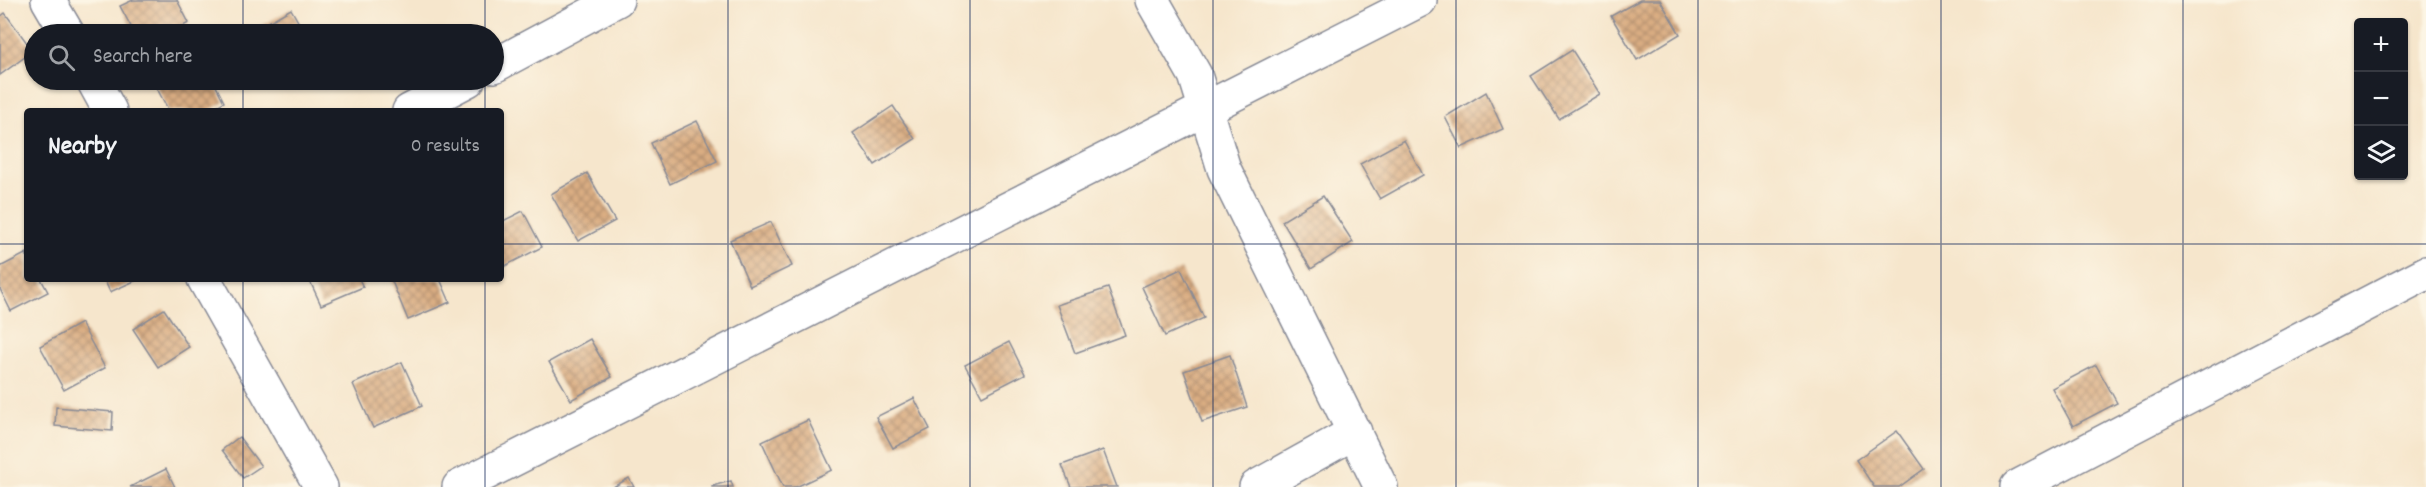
<!DOCTYPE html>
<meta charset="utf-8">
<style>
body{margin:0;font-family:Dekko,sans-serif;background:#20242c;color:#f1f3f6}
.controls{position:absolute;right:18px;top:18px;display:grid;overflow:hidden;border-radius:6px;box-shadow:0 2px 4px #0004}
.controls button{width:54px;height:54px;display:grid;place-items:center;padding:0;border:0;border-bottom:2px solid #363941;background:#171b24;color:#f1f3f6;font:30px sans-serif}
.list{margin:0;padding:0;list-style:none}
h2{display:flex;justify-content:space-between;align-items:center;height:78px;margin:0;padding:0 24px;font-size:26px}
h2 small{font-size:20px;font-weight:400;color:#9ea1a6}
.icon{flex:none;width:33px;height:33px;fill:none;stroke:currentColor;stroke-width:2;stroke-linecap:round;stroke-linejoin:round}
.map{position:relative;flex:none;width:2426px;height:487px;overflow:hidden}
.search{position:absolute;background:#171b24;box-shadow:0 2px 4px #0004;left:24px;top:24px;width:480px;height:66px;display:flex;align-items:center;gap:15px;box-sizing:border-box;padding:0 21px;border-radius:33px;color:#9ea1a6;font-size:22px}
.panel{position:absolute;background:#171b24;box-shadow:0 2px 4px #0004;left:24px;top:108px;width:480px;height:174px;border-radius:6px}
.map>svg:first-child{display:block}
</style>
<div class="map">
<svg width="2426" height="487" viewBox="0 0 2426 487">
<defs>
<pattern id="building-cross-hatch" width="8" height="8" patternUnits="userSpaceOnUse" patternTransform="scale(1.5)"><rect width="8" height="8" fill="#daad82"/><path d="M0 0l8 8M0 8l8-8" fill="none" stroke="#b08d6e"/></pattern>
</defs>
<rect width="100%" height="100%" fill="#fcf5e5"/>
<filter id="ink" filterUnits="userSpaceOnUse"><feTurbulence type="fractalNoise" baseFrequency=".0167" numOctaves="2"/><feDisplacementMap in="SourceGraphic" scale="12" xChannelSelector="R" yChannelSelector="G"/><feConvolveMatrix kernelMatrix="1 2 1 2 8 2 1 2 1" color-interpolation-filters="sRGB"/></filter>
<filter id="wash" filterUnits="userSpaceOnUse"><feTurbulence type="fractalNoise" baseFrequency=".008" numOctaves="4" result="noise"/><feDisplacementMap in="SourceGraphic" scale="24" xChannelSelector="R" yChannelSelector="G"/><feGaussianBlur stdDeviation="1.35" result="paint"/><feColorMatrix in="noise" values="0 0 0 0 0 0 0 0 0 0 0 0 0 0 0 0 0 1.4 0 .05"/><feComposite in="paint" operator="in"/></filter>
<g filter="url(#wash)">
<rect width="100%" height="100%" fill="#f6e6cc"/>
<g id="blocks">
<g fill="url(#building-cross-hatch)">
<path d="M133 0H177L189 23 167 34H135L120 6Z"/>
<path d="M1640 0H1660L1680 34 1637 60 1611 16Z"/>
<path d="M291 9 305 34 249 33Z"/>
<path d="M5 13 33 51 0 75V17Z"/>
<path d="M1572 50 1600 94 1559 119 1531 76Z"/>
<path d="M213 80 224 102 208 111H169L153 81Z"/>
<path d="M1486 92 1503 129 1461 148 1445 117Z"/>
<path d="M893 106 915 139 875 165 853 133Z"/>
<path d="M697 121 717 161 670 184 651 143Z"/>
<path d="M1404 140 1423 175 1380 199 1360 164Z"/>
<path d="M587 173 615 221 578 241 551 194Z"/>
<path d="M1323 196 1353 242 1311 269 1282 221Z"/>
<path d="M523 211 542 247 501 268V222Z"/>
<path d="M771 222 792 266 750 286 730 240Z"/>
<path d="M27 253V279H41L48 292 11 311 0 289V267Z"/>
<path d="M1181 269 1204 318 1165 336 1142 287Z"/>
<path d="M104 279H139L110 292Z"/>
<path d="M309 279H359L363 287 321 305Z"/>
<path d="M391 279H440L450 302 408 320Z"/>
<path d="M1108 288 1125 335 1075 353 1057 305Z"/>
<path d="M164 309 189 347 158 367 133 329Z"/>
<path d="M81 323 105 368 64 390 40 346Z"/>
<path d="M590 339 612 377 571 400 549 362Z"/>
<path d="M1009 342 1025 374 982 396 965 365Z"/>
<path d="M1230 355 1247 407 1202 422 1184 371Z"/>
<path d="M402 362 422 406 373 428 353 384Z"/>
<path d="M2096 365 2117 403 2073 426 2052 388Z"/>
<path d="M914 398 930 429 893 448 876 417Z"/>
<path d="M56 407 113 412 112 431 55 426Z"/>
<path d="M808 420 832 470 796 487H783L762 442Z"/>
<path d="M1897 431 1924 469 1899 487H1874L1856 460Z"/>
<path d="M239 437 261 466 243 478 222 450Z"/>
<path d="M1103 450 1117 487H1071L1062 465Z"/>
<path d="M166 469 175 487H130Z"/>
<path d="M629 478 634 487H613Z"/>
<path d="M731 481 733 487H712V486Z"/>
</g>
</g>
</g>
<g filter="url(#ink)">
<use href="#blocks" fill-opacity="0" stroke="#888a95" stroke-width="1.5"/>
<g fill="none" stroke-linecap="round" stroke-linejoin="round">
<defs>
<g id="minor">
<path d="M48 0 68 34"/>
<path d="M1152 0 1195 75 1224 169 1381 487"/>
<path d="M494 66 617 0"/>
<path d="M93 80 110 111"/>
<path d="M409 111 468 80"/>
<path d="M204 279 321 487"/>
<path d="M459 487 1420 0"/>
<path d="M1256 487 1355 432"/>
<path d="M2017 487 2426 273"/>
</g>
</defs>
<use href="#minor" stroke="#888a95" stroke-width="36"/>
<use href="#minor" stroke="#fff" stroke-width="33"/>
</g>
</g>
<path fill="none" stroke="#1b2f5e" stroke-width="1.5" stroke-opacity="0.55" d="M243 0V34M485 0V34M728 0V487M970 0V487M1213 0V487M1456 0V487M1698 0V487M1941 0V487M2183 0V487M243 80V111M485 80V111M0 244H27M501 244H2426M243 279V487M485 279V487"/>
</svg>
<div class="controls">
<button>+</button>
<button>−</button>
<button><svg class="icon" aria-label="layers" viewBox="0 0 24 24"><path d="M12 4l9 5-9 5-9-5zM3 14l9 5 9-5"/></svg></button>
</div>
<div class="search"><svg class="icon" aria-label="search" viewBox="0 0 24 24"><circle cx="10" cy="10" r="6"/><path d="M15 15l6 6"/></svg>Search here</div>
<section class="panel">
<h2>Nearby<small>0 results</small></h2>
<ul class="list">
</ul>
</section>
</div>
